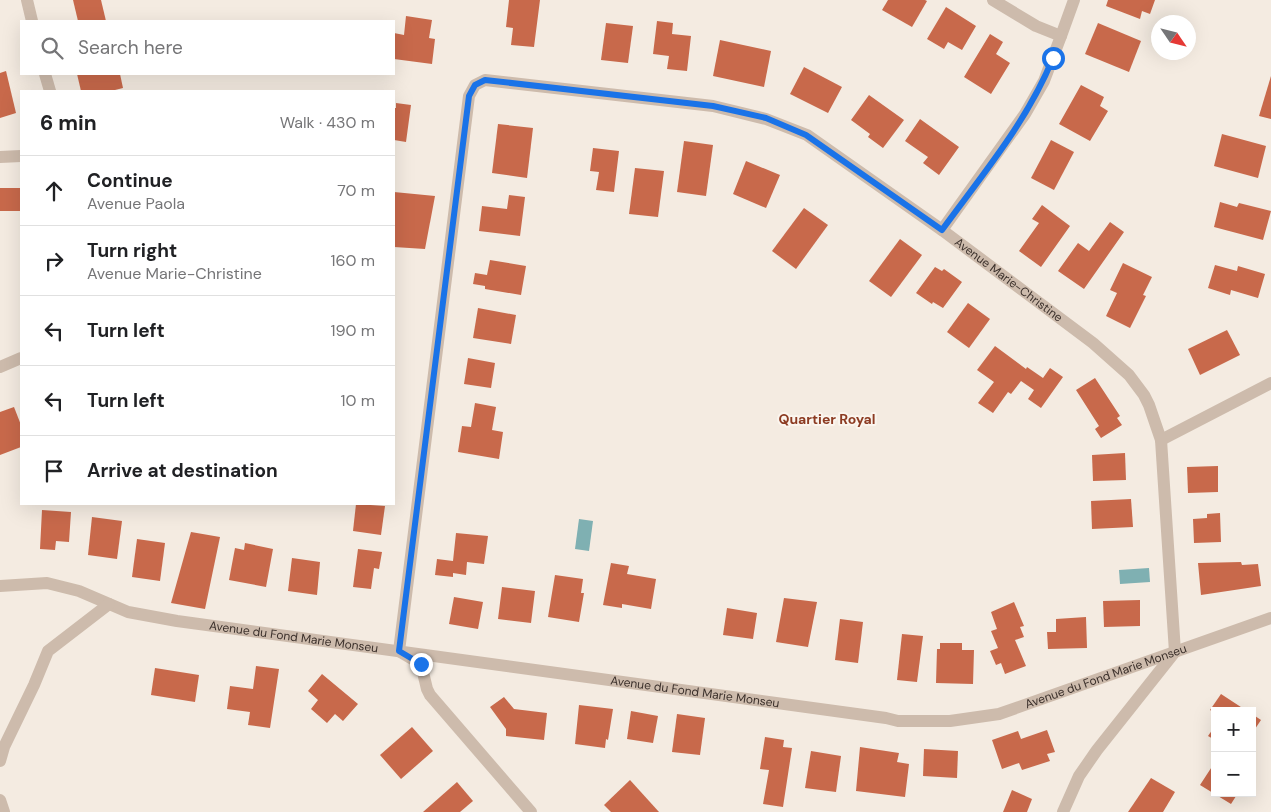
<!DOCTYPE html>
<meta charset="utf-8">
<style>
body{margin:0;font-family:"DM Sans",sans-serif;background:#f6f6f6;color:#202124}
.controls{position:absolute;right:15px;bottom:15px;display:grid;overflow:hidden;border-radius:0px;box-shadow:0 5px 20px #0002}
.controls button{width:45px;height:45px;display:grid;place-items:center;padding:0;border:0;border-bottom:1px solid #e0e0e0;background:#fff;color:#202124;font:25px sans-serif}
.compass{position:absolute;left:1151px;top:15px;width:45px;height:45px;border-radius:50%;background:#fff;box-shadow:0 5px 20px #0002;rotate:125deg}
.stop{position:absolute;width:15px;height:15px;margin:-11px;border:4px solid #1a73e8;border-radius:50%;background:#fff}
.stop.end{background:#1a73e8;border-color:#fff;box-shadow:0 1px 5px #0008}
.list{margin:0;padding:0;list-style:none}
h2{display:flex;justify-content:space-between;align-items:center;height:65px;margin:0;padding:0 20px;font-size:21px}
h2 small{font-size:16px;font-weight:400;color:#757577}
.list li{display:grid;grid-template-columns:32px 1fr auto;gap:15px;align-items:center;box-sizing:border-box;height:70px;padding:0 20px;border-top:1px solid #e0e0e0}
.list b{display:block;font-size:19px;white-space:nowrap}
.list p{margin:0;font-size:16px;white-space:nowrap;color:#757577}
.list em{font-size:16px;font-style:normal;color:#757577}
.icon{flex:none;width:28px;height:28px;fill:none;stroke:currentColor;stroke-width:2;stroke-linecap:round;stroke-linejoin:round}
.map{position:relative;flex:none;width:1271px;height:812px;overflow:hidden}
.search{position:absolute;background:#fff;box-shadow:0 5px 20px #0002;left:20px;top:20px;width:375px;height:55px;display:flex;align-items:center;gap:12px;box-sizing:border-box;padding:0 18px;border-radius:0px;color:#757577;font-size:19px}
.panel{position:absolute;background:#fff;box-shadow:0 5px 20px #0002;left:20px;top:90px;width:375px;height:415px;border-radius:0px}
.map>svg:first-child{display:block}
</style>
<div class="map">
<svg width="1271" height="812" viewBox="0 0 1271 812">
<rect width="100%" height="100%" fill="#f4ebe1"/>
<g fill="#7fb0b2">
<path d="M579 519 593 521 589 551 575 549Z"/>
<path d="M1149 568 1150 582 1120 584 1119 570Z"/>
</g>
<g fill="#c8694b">
<path d="M73 0H101L106 21H78Z"/>
<path d="M509 0H540L534 47 511 45 513 28 506 27Z"/>
<path d="M888 0H925L927 1 912 27 882 10Z"/>
<path d="M1108 0H1155L1150 14 1142 11 1140 19 1106 6Z"/>
<path d="M946 7 976 26 962 50 948 42 944 49 927 39Z"/>
<path d="M406 16 432 20 429 38 435 39 432 64 394 59V33L404 35Z"/>
<path d="M657 21 673 23 672 34 691 36 687 71 667 69 669 56 653 54Z"/>
<path d="M606 23 633 26 628 63 601 60Z"/>
<path d="M1098 23 1141 41 1129 72 1085 54Z"/>
<path d="M990 34 1003 42 996 54 1010 63 991 94 964 77Z"/>
<path d="M720 40 771 51 764 87 713 76Z"/>
<path d="M804 67 842 87 828 113 790 94Z"/>
<path d="M6 71 16 113 0 118V73Z"/>
<path d="M77 74H120L123 88 111 91H81Z"/>
<path d="M1271 76V119L1259 116Z"/>
<path d="M1081 85 1104 97 1100 106 1108 111 1090 141 1059 124Z"/>
<path d="M869 95 904 120 883 148 868 137 870 134 851 120Z"/>
<path d="M396 103 411 105 406 142 394 140V108H396Z"/>
<path d="M920 119 959 147 939 175 923 163 928 157 905 141Z"/>
<path d="M498 124 533 128 527 178 492 173Z"/>
<path d="M1222 134 1266 146 1258 178 1214 166Z"/>
<path d="M1051 140 1074 152 1054 190 1031 178Z"/>
<path d="M684 141 713 145 706 196 677 192Z"/>
<path d="M593 148 619 151 614 192 596 190 599 172 590 171Z"/>
<path d="M746 161 780 175 766 208 733 194Z"/>
<path d="M635 168 664 171 658 217 629 214Z"/>
<rect x="0" y="188" width="21" height="23"/>
<path d="M394 192 435 196 425 249 394 247Z"/>
<path d="M509 195 525 197 520 236 479 231 482 206 507 209Z"/>
<path d="M1220 202 1237 207 1239 203 1271 211 1263 240 1214 227Z"/>
<path d="M1042 205 1070 226 1041 267 1019 251 1039 223 1032 219Z"/>
<path d="M804 208 828 225 796 269 772 251Z"/>
<path d="M1110 222 1124 232 1084 289 1058 271 1078 243 1089 251Z"/>
<path d="M900 239 922 255 891 297 869 281Z"/>
<path d="M490 260 526 266 521 295 485 289V286L473 284 475 273 487 275Z"/>
<path d="M1123 263 1152 277 1143 295 1146 296 1130 328 1106 316 1117 293 1110 290Z"/>
<path d="M1215 265 1237 271 1238 266 1265 274 1258 298 1231 290 1230 295 1208 288Z"/>
<path d="M935 267 942 271 944 269 962 282 943 308 933 302 932 304 916 293Z"/>
<path d="M968 303 990 319 969 348 947 332Z"/>
<path d="M478 308 516 315 511 344 473 338Z"/>
<path d="M1227 330 1240 355 1200 375 1188 349Z"/>
<path d="M995 346 1026 369 1027 367 1043 378 1050 368 1063 377 1041 408 1028 399 1034 390 1021 381 1011 394 1008 392 993 413 978 403 994 382 977 370Z"/>
<path d="M468 358 495 363 491 388 464 384Z"/>
<path d="M1095 378 1120 416 1117 418 1122 425 1101 438 1095 429 1099 426 1076 390Z"/>
<path d="M475 403 496 407 492 430 503 432 499 459 458 452 462 426 471 427Z"/>
<path d="M14 407 21 425V447L0 455V412Z"/>
<path d="M1125 453 1126 480 1093 481 1092 455Z"/>
<path d="M1218 466V492L1188 493 1187 467Z"/>
<path d="M1131 499 1133 527 1092 529 1091 501Z"/>
<path d="M356 504 385 506 381 535 353 531Z"/>
<path d="M42 510 71 512 69 542 56 541 55 550 40 549Z"/>
<path d="M1220 513 1221 542 1194 543 1193 519 1207 518V514Z"/>
<path d="M92 517 122 521 117 559 88 555Z"/>
<path d="M191 532 220 537 205 609 171 603Z"/>
<path d="M456 533 488 536 484 564 467 562 466 575 453 573V577L435 575 437 559 453 561Z"/>
<path d="M137 539 165 543 160 581 132 577Z"/>
<path d="M245 543 273 549 266 587 229 580 235 548 244 550Z"/>
<path d="M358 549 382 552 379 569 374 568 371 589 353 587Z"/>
<path d="M292 558 320 562 317 595 288 591Z"/>
<path d="M1241 562 1242 565 1258 564 1261 586 1201 595 1198 563Z"/>
<path d="M611 563 629 566 627 574 656 579 651 609 622 604V608L603 605Z"/>
<path d="M555 575 583 579 581 593H584L579 622 548 617Z"/>
<path d="M502 587 535 591 531 623 498 619Z"/>
<path d="M454 597 483 602 478 629 449 624Z"/>
<path d="M784 598 817 602 808 647 776 642Z"/>
<path d="M1140 600V626L1104 627 1103 601Z"/>
<path d="M1014 602 1024 626 1020 627 1024 637 1015 640 1026 666 1005 674 1001 663 996 665 990 651 998 648 991 631 997 629 991 612Z"/>
<path d="M727 608 757 613 753 639 723 635Z"/>
<path d="M1086 617 1087 648 1048 649 1047 632H1056V619Z"/>
<path d="M840 619 863 622 858 663 835 660Z"/>
<path d="M902 634 923 636 917 682 897 680Z"/>
<path d="M940 643H962V650H974L973 684 936 683 937 649H940Z"/>
<path d="M256 666 279 669 270 728 248 725 250 712 227 709 230 686 253 689Z"/>
<path d="M155 668 199 675 195 702 151 695Z"/>
<path d="M322 674 358 704 343 721 335 714 327 723 311 709 318 700 308 691Z"/>
<path d="M1221 694 1247 711H1215V713L1210 710Z"/>
<path d="M504 697 514 709 547 713 544 740 506 736V729L490 707Z"/>
<path d="M579 705 613 709 608 740 606 739 605 748 575 744Z"/>
<path d="M631 711 658 716 653 743 627 739Z"/>
<path d="M677 714 705 718 700 755 672 752Z"/>
<path d="M1252 714 1261 720 1255 729 1252 727Z"/>
<path d="M1215 726V740L1208 736Z"/>
<path d="M412 727 433 751 401 779 380 755Z"/>
<path d="M1047 730 1055 752 1047 754 1050 761 1022 770 1019 763 1002 769 992 740 1018 731 1021 739Z"/>
<path d="M765 737 784 740 783 747 792 748 783 807 763 804 769 770 760 769Z"/>
<path d="M860 747 899 753 897 762 909 764 905 797 856 791Z"/>
<path d="M924 749 958 751 957 778 923 776Z"/>
<path d="M811 751 841 756 836 792 805 788Z"/>
<path d="M1215 762V793H1238L1231 804 1200 785Z"/>
<path d="M1151 778 1175 792 1163 812H1128Z"/>
<path d="M630 780 659 812H611L604 805Z"/>
<path d="M457 782 473 801 460 812H423Z"/>
<path d="M1012 790 1032 799 1027 812H1003Z"/>
</g>
<g fill="none" stroke-linecap="round" stroke-linejoin="round">
<g stroke="#cdbbac" stroke-width="12">
<path d="M27 0 32 21"/>
<path d="M1061 36 1074 0"/>
<path d="M45 74 50 91"/>
<path d="M0 157 21 156"/>
<path d="M942 230 1025 114 1044 81 1061 36 1036 26 993 0"/>
<path d="M0 367 21 358"/>
<path d="M1161 440 1271 383"/>
<path id="s1" d="M0 586 47 583 79 591 128 612 177 621 886 718 898 721H950L999 714 1271 618"/>
<path d="M0 761 4 747 34 685 48 651 109 604"/>
<path d="M0 800 4 812"/>
<path id="s2" d="M531 812 430 695 427 689 421 664 399 651 469 96 475 85 485 80 713 106 766 119 807 135 942 230 1093 343 1129 375 1144 395 1149 405 1161 440 1175 652"/>
<path d="M1063 812 1079 776 1097 750 1174 653"/>
</g>
</g>
<g fill="none" stroke-linecap="round" stroke-linejoin="round">
<path stroke="#1a73e8" stroke-width="6" d="M421 664 399 651 469 96 475 85 485 80 713 106 766 118 806 135 942 230C982 175 1027 122 1053 58"/>
</g>
<g text-anchor="middle" stroke-width="4" stroke-linejoin="round" paint-order="stroke">
<g font-size="12" fill="#3b302b" stroke="#fbf5ee">
<text dy="4" stroke="none"><textPath href="#s2" startOffset="1372">Avenue Marie-Christine</textPath></text>
<text dy="4" stroke="none"><textPath href="#s1" startOffset="301">Avenue du Fond Marie Monseu</textPath></text>
<text dy="4" stroke="none"><textPath href="#s1" startOffset="1126">Avenue du Fond Marie Monseu</textPath></text>
<text dy="4" stroke="none"><textPath href="#s1" startOffset="706">Avenue du Fond Marie Monseu</textPath></text>
</g>
<g font-size="14" font-weight="bold" fill="#8c3b22" stroke="#fbf5ee">
<text x="827" y="424">Quartier Royal</text>
</g>
</g>
</svg>
<div class="controls">
<button>+</button>
<button>−</button>
</div>
<svg class="compass" viewBox="-18 -18 36 36"><path d="M0-13l5 13h-10z" fill="#e53935"/><path d="M0 13l5-13h-10z" fill="#757577"/></svg>
<div class="stop" style="left:1053px;top:58px"></div>
<div class="stop end" style="left:421px;top:664px"></div>
<div class="search"><svg class="icon" aria-label="search" viewBox="0 0 24 24"><circle cx="10" cy="10" r="6"/><path d="M15 15l6 6"/></svg>Search here</div>
<section class="panel">
<h2>6 min<small>Walk · 430 m</small></h2>
<ul class="list">
<li><svg class="icon" aria-label="ahead" viewBox="0 0 24 24"><path d="M12 20V5M6 11l6-6 6 6"/></svg><div><b>Continue</b><p>Avenue Paola</p></div><em>70 m</em></li>
<li><svg class="icon" aria-label="right" viewBox="0 0 24 24"><path d="M7 20v-9h11M14 6l5 5-5 5"/></svg><div><b>Turn right</b><p>Avenue Marie-Christine</p></div><em>160 m</em></li>
<li><svg class="icon" aria-label="left" viewBox="0 0 24 24"><path d="M17 20v-9H6M10 6l-5 5 5 5"/></svg><div><b>Turn left</b></div><em>190 m</em></li>
<li><svg class="icon" aria-label="left" viewBox="0 0 24 24"><path d="M17 20v-9H6M10 6l-5 5 5 5"/></svg><div><b>Turn left</b></div><em>10 m</em></li>
<li><svg class="icon" aria-label="arrive" viewBox="0 0 24 24"><path d="M6 21V4h12l-3 4 3 4H6"/></svg><div><b>Arrive at destination</b></div></li>
</ul>
</section>
</div>
